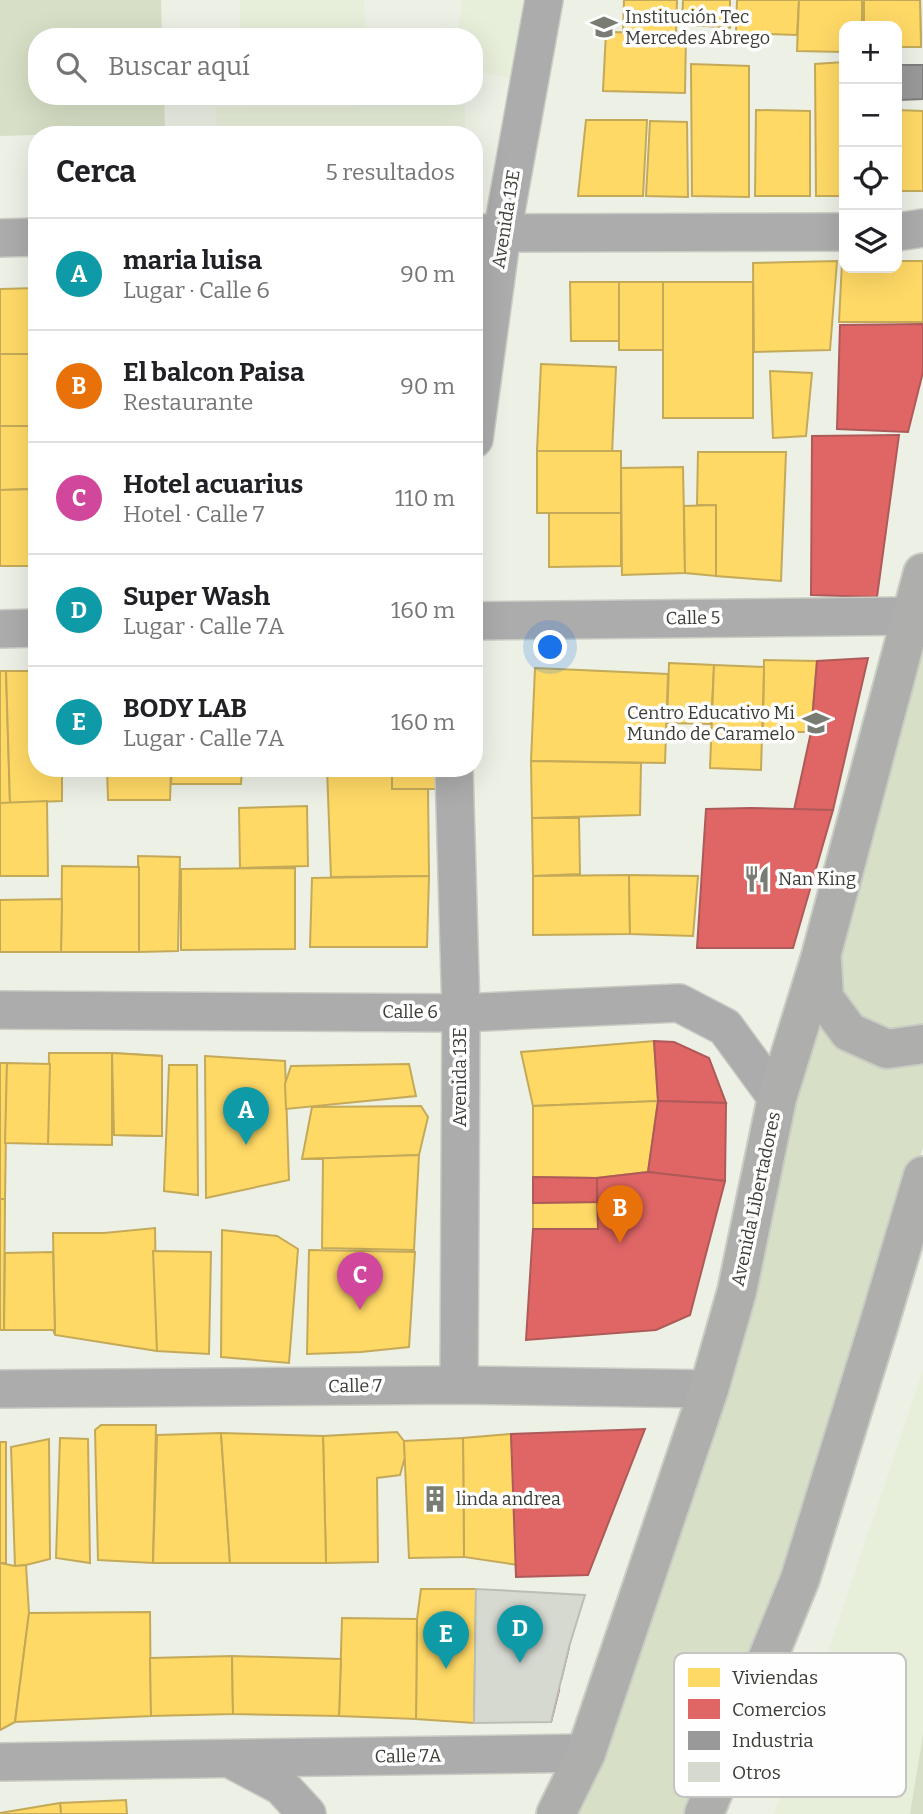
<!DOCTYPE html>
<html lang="es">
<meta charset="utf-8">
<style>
body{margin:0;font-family:Bitter,serif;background:#f6f6f6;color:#202124}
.controls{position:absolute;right:21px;top:21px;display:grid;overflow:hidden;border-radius:14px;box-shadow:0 7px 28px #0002}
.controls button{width:63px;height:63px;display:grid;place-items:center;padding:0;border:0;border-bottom:2px solid #e0e0e0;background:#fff;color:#202124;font:35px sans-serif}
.you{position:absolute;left:551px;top:648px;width:24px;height:24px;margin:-18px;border:5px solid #fff;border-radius:50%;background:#1a73e8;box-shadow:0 0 0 10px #1a73e833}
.badge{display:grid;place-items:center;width:46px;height:46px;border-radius:50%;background:#1a73e8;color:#fff;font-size:23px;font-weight:700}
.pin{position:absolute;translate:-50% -58px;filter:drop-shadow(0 2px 4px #0008)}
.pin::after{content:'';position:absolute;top:37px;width:24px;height:21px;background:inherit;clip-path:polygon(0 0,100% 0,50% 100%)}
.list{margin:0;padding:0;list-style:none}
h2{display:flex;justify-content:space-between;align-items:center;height:91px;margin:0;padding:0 28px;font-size:30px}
h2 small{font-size:23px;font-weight:400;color:#757577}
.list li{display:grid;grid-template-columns:46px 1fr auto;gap:21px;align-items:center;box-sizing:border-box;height:112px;padding:0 28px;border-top:2px solid #e0e0e0}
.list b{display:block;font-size:26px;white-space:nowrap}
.list p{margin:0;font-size:23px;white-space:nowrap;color:#757577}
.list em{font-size:23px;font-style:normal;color:#757577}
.icon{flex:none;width:38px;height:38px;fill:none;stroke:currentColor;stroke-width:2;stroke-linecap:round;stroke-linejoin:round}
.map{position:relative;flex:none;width:923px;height:1814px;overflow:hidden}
.search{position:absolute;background:#fff;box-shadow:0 7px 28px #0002;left:28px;top:28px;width:455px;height:77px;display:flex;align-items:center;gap:18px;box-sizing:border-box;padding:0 24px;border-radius:28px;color:#757577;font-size:26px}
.panel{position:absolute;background:#fff;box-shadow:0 7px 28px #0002;left:28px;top:126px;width:455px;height:651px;border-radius:28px}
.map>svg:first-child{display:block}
</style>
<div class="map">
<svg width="923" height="1814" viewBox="0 0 923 1814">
<rect width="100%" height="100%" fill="#ecf0e5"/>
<g fill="#e7efda">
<path d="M240 0H364L365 30 240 33Z"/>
<path d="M463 0H537L522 81 474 71V37H456Z"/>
<path d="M465 105V135H217L216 107Z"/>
<path d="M923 1370V1734L910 1814H774Z"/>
</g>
<g fill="#d7e0c6">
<path d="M0 0H161L162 37H37V96H164L165 131 0 136Z"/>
<path d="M923 625V1040L892 1044 830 994Z"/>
<path d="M817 1002 923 1052V1148L792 1572 694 1814H562Z"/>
<path d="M923 1734V1814H910Z"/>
</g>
<g fill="#ffd966" stroke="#c4aa58" stroke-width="2">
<path d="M624 0H677L676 33H623Z"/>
<path d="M683 0H730V28L682 24Z"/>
<path d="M737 0H799L797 35 736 33Z"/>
<path d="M799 0H862V26H844V52L797 51Z"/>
<path d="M864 0H920L921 47H897V26H864Z"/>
<path d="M864 0H920L921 47H897V26H864Z"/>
<path d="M606 32 686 33 685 93 603 91Z"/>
<path d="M844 62V196H816L815 64Z"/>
<path d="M691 64 749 66V197L692 196Z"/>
<path d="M756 110 810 111V196H755Z"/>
<path d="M897 110 923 111V191H897Z"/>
<path d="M586 120H647L643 196H578Z"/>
<path d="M650 121 687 122 688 197 646 196Z"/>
<path d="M837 261 830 350 754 352 753 263Z"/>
<path d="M897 261H923V322H839L842 262H844V268H897Z"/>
<path d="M570 282H619V341H571Z"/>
<rect x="619" y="282" width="44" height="68"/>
<rect x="663" y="282" width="90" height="136"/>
<path d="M37 288V354H0V289Z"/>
<rect x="0" y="354" width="37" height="72"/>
<path d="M541 364 616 367 612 454 537 451Z"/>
<path d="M770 371 812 373 806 436 773 438Z"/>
<path d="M0 426H37V489L0 490Z"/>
<rect x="537" y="451" width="84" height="62"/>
<path d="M698 452H786L781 581 716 576V505H697Z"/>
<path d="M683 467 685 573 622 575 621 468Z"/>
<path d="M37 489V566H0V490Z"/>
<path d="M716 505V576L685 573 684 506Z"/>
<path d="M549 513H621V566L549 567Z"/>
<path d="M764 660 817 661 811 732H763Z"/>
<path d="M669 663 714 665 711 724 667 723Z"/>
<path d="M714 665 764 667 761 770 710 768Z"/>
<path d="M535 668 668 674 665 763 531 761Z"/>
<path d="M0 671H6L10 803H0Z"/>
<path d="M6 671H37V768H62V801L10 803Z"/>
<path d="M531 761 641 763 640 815 532 818Z"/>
<path d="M107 768H171L170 800H108Z"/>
<path d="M172 768H242L241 784H171Z"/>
<path d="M327 768H392V789H428L429 876 331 877Z"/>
<rect x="392" y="768" width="51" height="21"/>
<path d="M47 801 48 876H0V803Z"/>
<path d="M307 806 308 866 240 868 239 808Z"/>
<path d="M532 818H579L580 874 533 876Z"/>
<path d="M138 856 180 857 178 951 139 952Z"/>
<path d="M62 866 139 867V952H61Z"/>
<path d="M295 868V949L181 950V869Z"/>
<path d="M629 875 630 934 533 935V876Z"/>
<path d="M629 875 698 876 693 936 630 934Z"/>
<path d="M429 876 427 947H310L312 878Z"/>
<path d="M62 899 61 952H0V900Z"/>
<path d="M654 1041 658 1101 533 1106 521 1052Z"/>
<path d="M49 1053H112V1145L48 1144Z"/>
<path d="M112 1053 162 1056V1136L114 1135Z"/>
<path d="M112 1053 162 1056V1136L114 1135Z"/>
<path d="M205 1056 285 1061 289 1180 206 1198Z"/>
<path d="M0 1063H7L5 1199H0Z"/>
<path d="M7 1063 50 1064 48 1144 5 1143Z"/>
<path d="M409 1064 416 1096 286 1109 285 1084 291 1066Z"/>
<path d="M169 1065H197L198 1195 164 1191Z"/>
<path d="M658 1101 648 1172 597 1178 533 1177V1106Z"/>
<path d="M421 1106 428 1117 419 1155 302 1159 312 1107Z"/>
<path d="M419 1155 414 1250 322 1248 323 1159H302Z"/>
<path d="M0 1199H5L4 1330H0Z"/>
<path d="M597 1202 598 1229H533V1203Z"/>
<path d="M155 1228 157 1351 55 1335 53 1233H104Z"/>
<path d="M222 1230 277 1236 298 1249 289 1363 221 1357Z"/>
<path d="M309 1250 415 1252 409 1347 361 1352 307 1354Z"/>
<path d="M153 1251 211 1252 209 1354 157 1351Z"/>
<path d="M53 1252 55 1335 53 1330H4L5 1253Z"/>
<path d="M101 1425H156L153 1563 98 1560 95 1430Z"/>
<path d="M397 1432 404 1441 405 1457 400 1475 377 1478 378 1562 326 1563 323 1436Z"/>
<path d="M221 1433 230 1563H153L157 1435Z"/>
<path d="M221 1433 323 1436 326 1563H230Z"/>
<path d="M511 1434 518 1565 464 1557 463 1438Z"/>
<path d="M60 1438 88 1439 90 1563 56 1558Z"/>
<path d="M463 1438 464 1557 409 1558 404 1441Z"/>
<path d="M49 1439 50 1559 26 1565 15 1566 11 1447Z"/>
<rect x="0" y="1442" width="6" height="121"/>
<path d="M0 1563 15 1566 26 1565 29 1613 15 1722 0 1730Z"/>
<path d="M421 1589H476L474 1723 416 1719 417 1619Z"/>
<path d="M150 1612 151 1716 15 1722 29 1613Z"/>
<path d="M342 1618 417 1619 416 1719 339 1716Z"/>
<path d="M232 1656 233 1714 151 1716 150 1658Z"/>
<path d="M232 1656 341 1659 339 1716 233 1714Z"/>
<path d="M126 1800 127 1814H61L60 1803Z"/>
<path d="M60 1803 61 1814H0V1813Z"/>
</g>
<g fill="#e06666" stroke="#ae5a58" stroke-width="2">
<path d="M923 324V372L908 432 837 429 840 325Z"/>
<path d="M899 435 877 597 811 595 812 436Z"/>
<path d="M868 658 833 810H794L811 732 817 661Z"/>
<path d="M751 808 833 810 793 948H697L706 809Z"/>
<path d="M654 1041 674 1042 709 1058 726 1103 658 1101Z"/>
<path d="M658 1101 726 1103 725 1181 648 1172Z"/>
<path d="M648 1172 725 1181 690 1315 656 1330 526 1340 533 1229H598L597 1178Z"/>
<path d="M533 1177 597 1178V1202L533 1203Z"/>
<path d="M645 1429 588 1575 516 1577 511 1434Z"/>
<path d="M569 1647 561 1680 537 1681 545 1651Z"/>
<path d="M559 1690 551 1722H526L530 1692Z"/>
</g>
<path fill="#999" stroke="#7d7e7b" stroke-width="2" d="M899 65H923V99L900 100Z"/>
<path fill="#d6d9d0" stroke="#babeb5" stroke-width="2" d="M476 1589 585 1595 569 1647 551 1722 474 1723Z"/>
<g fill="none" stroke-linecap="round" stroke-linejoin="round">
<defs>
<g id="minor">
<path d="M897 232 923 228"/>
<path d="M474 233 844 232"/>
<path d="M0 238 37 237"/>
<path d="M474 439 502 233 544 0"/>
<path d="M474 621 911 616"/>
<path d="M0 629 37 628"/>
<path d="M454 768 461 1013 459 1385"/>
<path d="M0 1010 461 1013 679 1003 725 1027 777 1098"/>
<path d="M0 1389 459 1385 709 1389"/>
<path d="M234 1761 281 1786 307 1814"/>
<path d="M0 1762 586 1753"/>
</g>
<g id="primary">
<path d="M822 962 824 998 849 1032 887 1049 923 1044"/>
<path d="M556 1814 586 1753 709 1389 737 1291 777 1098 821 956 923 573"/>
<path d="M704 1814 800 1579 878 1327 923 1176"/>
</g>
</defs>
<use href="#minor" stroke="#c8ccc3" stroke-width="40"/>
<use href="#primary" stroke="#c8ccc3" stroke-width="42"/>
<use href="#minor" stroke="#acacad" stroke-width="37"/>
<use href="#primary" stroke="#aeafad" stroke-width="38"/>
</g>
<defs>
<symbol id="school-bare" viewBox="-9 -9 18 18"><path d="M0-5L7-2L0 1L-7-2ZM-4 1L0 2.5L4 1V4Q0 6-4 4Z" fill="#797c73" stroke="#fefefe" stroke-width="2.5" paint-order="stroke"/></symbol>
<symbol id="restaurant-bare" viewBox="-9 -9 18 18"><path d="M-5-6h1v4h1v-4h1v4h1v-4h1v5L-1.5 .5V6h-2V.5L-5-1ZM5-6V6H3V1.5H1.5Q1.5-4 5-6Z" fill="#797c73" stroke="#fefefe" stroke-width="2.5" paint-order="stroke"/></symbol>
<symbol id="building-bare" viewBox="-9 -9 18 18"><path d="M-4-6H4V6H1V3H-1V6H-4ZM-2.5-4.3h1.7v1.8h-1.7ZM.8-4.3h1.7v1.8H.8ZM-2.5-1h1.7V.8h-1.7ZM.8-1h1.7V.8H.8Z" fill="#797c73" stroke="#fefefe" stroke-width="2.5" paint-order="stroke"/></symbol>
</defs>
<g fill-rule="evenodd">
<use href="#school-bare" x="585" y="8" width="38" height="38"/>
<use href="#school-bare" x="797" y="704" width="38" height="38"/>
<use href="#restaurant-bare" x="738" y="860" width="38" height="38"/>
<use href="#building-bare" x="416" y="1480" width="38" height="38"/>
</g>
<g text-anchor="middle" stroke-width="7" stroke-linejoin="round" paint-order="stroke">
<g font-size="18" fill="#3b3e36" stroke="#fefefe" text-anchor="start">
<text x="625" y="23">Institución Tec<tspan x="625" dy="21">Mercedes Abrego</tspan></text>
<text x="795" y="719" text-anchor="end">Centro Educativo Mi<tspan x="795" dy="21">Mundo de Caramelo</tspan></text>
<text x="778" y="885">Nan King</text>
<text x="456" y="1505">linda andrea</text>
</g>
<g font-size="18" fill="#3b3e36" stroke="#fefefe">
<text transform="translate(506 219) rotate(-81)" y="6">Avenida 13E</text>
<text transform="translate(693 618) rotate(-1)" y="6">Calle 5</text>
<text x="410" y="1018">Calle 6</text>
<text transform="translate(460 1077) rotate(-90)" y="6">Avenida 13E</text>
<text transform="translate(756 1199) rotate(-78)" y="6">Avenida Libertadores</text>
<text transform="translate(355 1386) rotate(-1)" y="6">Calle 7</text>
<text transform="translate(408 1756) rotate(-1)" y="6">Calle 7A</text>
</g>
</g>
<rect x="674" y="1653" width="232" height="144" rx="10" fill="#fefefe" stroke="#c4c4c2" stroke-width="2"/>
<rect x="688" y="1668" width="32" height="19" fill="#ffd966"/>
<rect x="688" y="1699" width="32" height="20" fill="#e06666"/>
<rect x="688" y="1731" width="32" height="19" fill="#999"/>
<rect x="688" y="1762" width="32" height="20" fill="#d6d9d0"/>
<g font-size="19" fill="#3b3e36">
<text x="732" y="1684">Viviendas</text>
<text x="732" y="1716">Comercios</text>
<text x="732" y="1747">Industria</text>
<text x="732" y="1779">Otros</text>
</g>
</svg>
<div class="controls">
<button>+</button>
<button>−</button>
<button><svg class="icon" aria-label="locate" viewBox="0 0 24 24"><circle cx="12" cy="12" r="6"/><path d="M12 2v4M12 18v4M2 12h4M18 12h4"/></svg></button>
<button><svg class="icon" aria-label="layers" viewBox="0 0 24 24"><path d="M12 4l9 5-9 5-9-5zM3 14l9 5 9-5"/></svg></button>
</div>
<div class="you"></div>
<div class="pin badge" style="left:246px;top:1145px;background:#0f9aa8">A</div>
<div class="pin badge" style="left:620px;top:1243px;background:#e8710a">B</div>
<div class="pin badge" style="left:360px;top:1310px;background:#d1479c">C</div>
<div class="pin badge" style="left:520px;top:1663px;background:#0f9aa8">D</div>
<div class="pin badge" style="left:446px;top:1669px;background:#0f9aa8">E</div>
<div class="search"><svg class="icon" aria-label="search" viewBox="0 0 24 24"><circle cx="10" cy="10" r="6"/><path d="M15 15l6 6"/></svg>Buscar aquí</div>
<section class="panel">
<h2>Cerca<small>5 resultados</small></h2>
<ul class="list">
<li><span class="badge" style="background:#0f9aa8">A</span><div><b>maria luisa</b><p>Lugar · Calle 6</p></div><em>90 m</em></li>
<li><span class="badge" style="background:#e8710a">B</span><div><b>El balcon Paisa</b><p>Restaurante</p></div><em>90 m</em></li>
<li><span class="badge" style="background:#d1479c">C</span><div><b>Hotel acuarius</b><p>Hotel · Calle 7</p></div><em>110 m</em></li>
<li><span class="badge" style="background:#0f9aa8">D</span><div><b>Super Wash</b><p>Lugar · Calle 7A</p></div><em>160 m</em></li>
<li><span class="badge" style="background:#0f9aa8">E</span><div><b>BODY LAB</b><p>Lugar · Calle 7A</p></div><em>160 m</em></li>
</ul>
</section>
</div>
